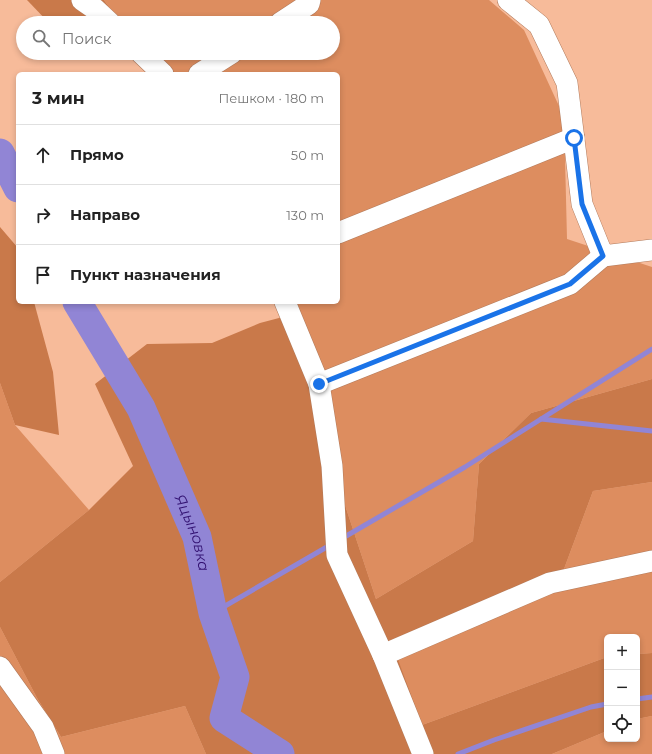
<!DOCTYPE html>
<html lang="ru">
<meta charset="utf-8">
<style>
body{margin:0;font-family:Montserrat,sans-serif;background:#f6f6f6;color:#222}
.controls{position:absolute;right:12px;bottom:12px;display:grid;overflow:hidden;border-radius:6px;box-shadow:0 2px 6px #0003}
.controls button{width:36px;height:36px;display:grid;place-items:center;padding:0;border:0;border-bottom:1px solid #e0e0e0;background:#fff;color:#222;font:20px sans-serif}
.stop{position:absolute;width:12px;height:12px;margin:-9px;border:3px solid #1a73e8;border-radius:50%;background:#fff}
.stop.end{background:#1a73e8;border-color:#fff;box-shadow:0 1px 4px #0008}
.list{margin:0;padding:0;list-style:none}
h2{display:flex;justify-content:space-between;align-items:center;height:52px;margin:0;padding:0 16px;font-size:17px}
h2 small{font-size:13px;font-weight:400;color:#767676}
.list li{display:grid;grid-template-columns:26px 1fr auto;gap:12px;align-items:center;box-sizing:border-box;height:60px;padding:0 16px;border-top:1px solid #e0e0e0}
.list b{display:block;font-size:15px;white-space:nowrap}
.list em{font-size:13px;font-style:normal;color:#767676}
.icon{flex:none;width:22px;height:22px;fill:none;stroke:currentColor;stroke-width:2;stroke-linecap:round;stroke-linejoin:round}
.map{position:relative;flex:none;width:652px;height:754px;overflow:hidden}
.search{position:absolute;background:#fff;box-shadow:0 2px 6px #0003;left:16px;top:16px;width:324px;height:44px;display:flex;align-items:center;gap:10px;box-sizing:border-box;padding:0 14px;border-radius:22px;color:#767676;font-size:15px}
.panel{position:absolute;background:#fff;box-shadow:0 2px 6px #0003;left:16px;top:72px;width:324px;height:232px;border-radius:6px}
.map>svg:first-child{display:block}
</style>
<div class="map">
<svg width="652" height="754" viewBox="0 0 652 754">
<rect width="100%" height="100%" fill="#f7bb9a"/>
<g fill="#dd8d5f">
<path d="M104 0H489L524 30 564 117 567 239 652 267V379L531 413 479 464 473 541 376 599 343 499 293 302H338V74H158L142 53H333V23H120Z"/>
<path d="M0 383 15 425 89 510 0 582Z"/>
<path d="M652 482V653L637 654V637H607V657L422 725 395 654 564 569 593 491Z"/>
<path d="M0 627 37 698 61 737 185 706 206 754H0Z"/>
<path d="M652 716V754H552L607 731V739H637V719Z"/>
</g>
<g fill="#c9794a">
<path d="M27 0H104L120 23H49Z"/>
<path d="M0 227 18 248V302H34L53 372 59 435 15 425 0 383Z"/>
<path d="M298 313 343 499 376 599 473 541 479 464 531 413 652 379V482L593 491 564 569 396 654 422 725 607 657V731L552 754H206L185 706 61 737 37 698 0 627V582L89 510 133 466 95 384 147 344 212 343 260 323Z"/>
<path d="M652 653V716L637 719V654Z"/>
</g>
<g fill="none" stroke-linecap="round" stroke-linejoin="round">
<g stroke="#9185d5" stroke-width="5">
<path d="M541 419 652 431"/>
<path d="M341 539 465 467 652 349"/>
<path d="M213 613 332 544"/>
<path d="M637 699 652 697"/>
<path d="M458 754 494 740 591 707 607 704"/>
</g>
<g stroke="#9185d5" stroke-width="29">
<path d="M0 153 18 188"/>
<path id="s1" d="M77 302 141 408 197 537 213 613 235 677 224 718 280 754"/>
</g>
<defs>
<g id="minor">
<path d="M82 0 95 9 110 23"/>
<path d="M508 0 539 25 567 83 582 204 603 256 652 250"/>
<path d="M280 23 309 4 310 0"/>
<path d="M141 53 163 74"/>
<path d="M199 74 232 53"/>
<path d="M338 233 574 138"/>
<path d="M285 302 319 384 332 466 337 555 383 655 423 754"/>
<path d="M319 384 570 284 603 256"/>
<path d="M383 655 550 583 652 561"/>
<path d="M0 667 43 727 54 754"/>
</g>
</defs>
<use href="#minor" stroke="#b27b5c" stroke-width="22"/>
<use href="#minor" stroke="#fff" stroke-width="21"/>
</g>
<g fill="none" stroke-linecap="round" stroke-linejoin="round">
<path stroke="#1a73e8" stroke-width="5" d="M319 384 570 284 603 256 582 204 574 138"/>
</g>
<g text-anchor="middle" stroke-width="3" stroke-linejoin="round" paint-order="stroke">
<g font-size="15" font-style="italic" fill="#321171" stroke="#fccbb1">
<text dy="5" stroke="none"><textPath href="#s1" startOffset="259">Яцыновка</textPath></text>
</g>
</g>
</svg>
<div class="controls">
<button>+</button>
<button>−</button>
<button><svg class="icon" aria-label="locate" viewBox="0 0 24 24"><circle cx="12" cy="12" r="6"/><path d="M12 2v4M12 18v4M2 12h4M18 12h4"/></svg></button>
</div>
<div class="stop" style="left:574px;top:138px"></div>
<div class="stop end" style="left:319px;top:384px"></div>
<div class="search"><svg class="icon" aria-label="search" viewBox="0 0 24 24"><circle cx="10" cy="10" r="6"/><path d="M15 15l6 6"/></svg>Поиск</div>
<section class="panel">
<h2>3 мин<small>Пешком · 180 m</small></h2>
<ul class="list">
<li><svg class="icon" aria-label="ahead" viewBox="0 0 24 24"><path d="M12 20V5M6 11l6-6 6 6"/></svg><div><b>Прямо</b></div><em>50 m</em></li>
<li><svg class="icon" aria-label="right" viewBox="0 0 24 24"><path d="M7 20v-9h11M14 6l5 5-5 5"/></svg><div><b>Направо</b></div><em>130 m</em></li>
<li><svg class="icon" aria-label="arrive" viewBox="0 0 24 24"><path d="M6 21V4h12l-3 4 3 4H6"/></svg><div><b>Пункт назначения</b></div></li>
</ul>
</section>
</div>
